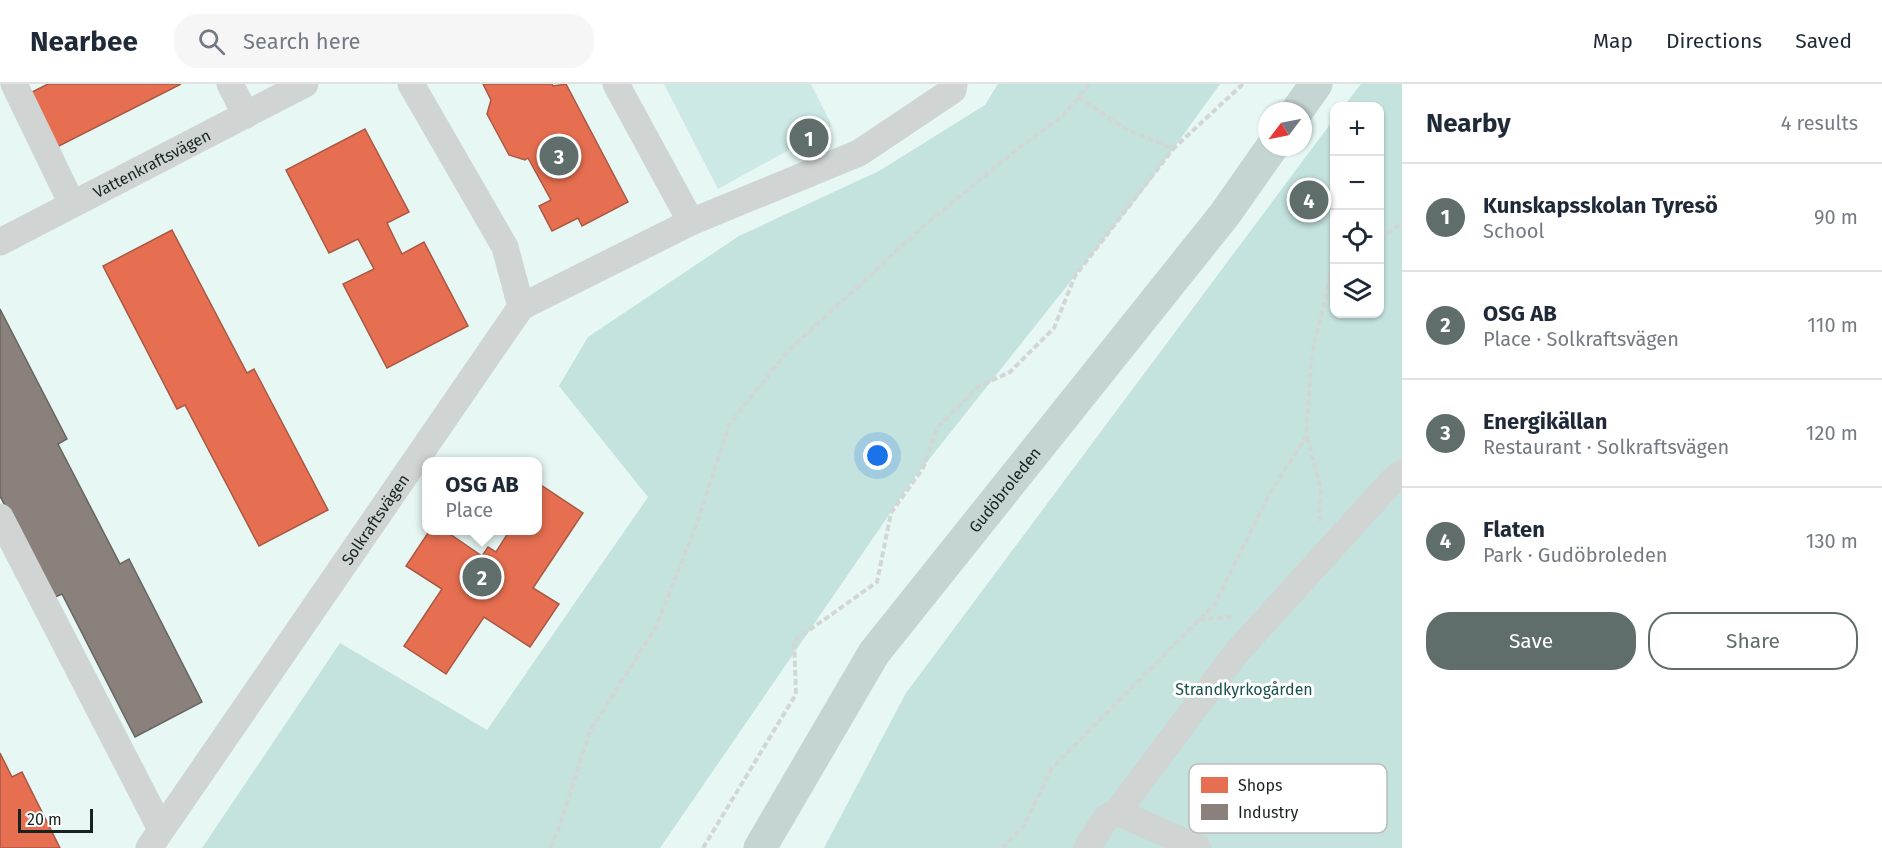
<!DOCTYPE html>
<meta charset="utf-8">
<style>
body{margin:0;font-family:"Fira Sans",sans-serif;background:#f6f6f7;color:#1f2937}
.controls{position:absolute;right:18px;top:18px;display:grid;overflow:hidden;border-radius:12px;box-shadow:0 2px 4px #0004}
.controls button{width:54px;height:54px;display:grid;place-items:center;padding:0;border:0;border-bottom:2px solid #e0e1e3;background:#fff;color:#1f2937;font:30px sans-serif}
.compass{position:absolute;left:1258px;top:18px;width:54px;height:54px;border-radius:50%;background:#fff;box-shadow:0 2px 4px #0004;rotate:238deg}
.scale{position:absolute;left:18px;bottom:15px;width:75px;box-sizing:border-box;padding-left:6px;border:3px solid #172321;border-top:0;font-size:16px;line-height:21px;white-space:nowrap;color:#172321;-webkit-text-stroke:4px #fff;paint-order:stroke}
.you{position:absolute;left:878px;top:372px;width:21px;height:21px;margin:-15px;border:4px solid #fff;border-radius:50%;background:#1a73e8;box-shadow:0 0 0 9px #1a73e833}
.badge{display:grid;place-items:center;width:39px;height:39px;border-radius:50%;background:#5f6d6b;color:#fff;font-size:20px;font-weight:700}
.pin{position:absolute;translate:-50% -50%;border:3px solid #fff;box-shadow:0 2px 6px #0006}
.popup{position:absolute;left:422px;top:373px;width:120px;height:78px;box-sizing:border-box;display:grid;place-content:center;border-radius:12px;background:#fff;filter:drop-shadow(0 2px 4px #0005);font-size:20px;white-space:nowrap;color:#747a83}
.popup b{font-size:22px;color:#1f2937}
.popup::after{content:'';position:absolute;left:50%;top:100%;margin-left:-12px;border:12px solid transparent;border-top-color:#fff}
.list{margin:0;padding:0;list-style:none}
h2{display:flex;justify-content:space-between;align-items:center;height:78px;margin:0;padding:0 24px;font-size:26px}
h2 small{font-size:20px;font-weight:400;color:#747a83}
.list li{display:grid;grid-template-columns:39px 1fr auto;gap:18px;align-items:center;box-sizing:border-box;height:108px;padding:0 24px;border-top:2px solid #e0e1e3}
.list b{display:block;font-size:22px;white-space:nowrap}
.list p{margin:0;font-size:20px;white-space:nowrap;color:#747a83}
.list em{font-size:20px;font-style:normal;color:#747a83}
.actions{display:flex;gap:12px;padding:18px 24px}
.actions a{flex:1;padding:14px 0;border:2px solid #5f6d6b;border-radius:24px;text-align:center;font-size:21px;color:#5f6d6b}
.actions .main{background:#5f6d6b;color:#fff}
.icon{flex:none;width:33px;height:33px;fill:none;stroke:currentColor;stroke-width:2;stroke-linecap:round;stroke-linejoin:round}
.map{position:relative;flex:none;width:1402px;height:764px;overflow:hidden}
header{display:flex;align-items:center;gap:36px;box-sizing:border-box;height:84px;padding:0 30px;background:#fff;border-bottom:2px solid #e0e1e3}
header strong{font-size:28px}
nav{display:flex;gap:33px;margin-inline-start:auto;font-size:21px}
.search{width:420px;height:54px;background:#f6f6f7;display:flex;align-items:center;gap:15px;box-sizing:border-box;padding:0 21px;border-radius:24px;color:#747a83;font-size:22px}
main{display:flex}
aside{flex:1;background:#fff}
.map>svg:first-child{display:block}
</style>
<header>
<strong>Nearbee</strong>
<div class="search"><svg class="icon" aria-label="search" viewBox="0 0 24 24"><circle cx="10" cy="10" r="6"/><path d="M15 15l6 6"/></svg>Search here</div>
<nav><a>Map</a><a>Directions</a><a>Saved</a></nav>
</header>
<main>
<div class="map">
<svg width="1402" height="764" viewBox="0 0 1402 764">
<rect width="100%" height="100%" fill="#e6f7f4"/>
<path fill="#cce9e5" d="M664 0H811L832 42 718 105Z"/>
<g fill="#c4e2de">
<path d="M998 0H1220L1148 100 915 393 660 764H202L340 559 487 646 648 413 559 302 588 253 739 152 879 87 985 21Z"/>
<path d="M1361 0H1402V764H824L906 609 1334 35V230H1380V22H1344Z"/>
</g>
<g fill="#e76f51" stroke="#a95843" stroke-width="1.5">
<path d="M48 0H181L55 64 28 10Z"/>
<path d="M483 0H552L553 2 566 0 628 118 582 142 578 134 552 147 539 122 551 116 528 74 525 76 509 71 487 30 491 16Z"/>
<path d="M365 45 409 128 387 139 402 170 424 158 468 242 387 284 343 200 374 185 358 155 329 169 286 86Z"/>
<path d="M172 146 247 289 254 285 328 426 259 462 185 321 177 325 103 182Z"/>
<path d="M541 401 583 429 533 504 559 520 530 563 484 533 446 590 404 562 442 505 406 482 430 446H444L482 472 488 463 496 468 510 446H538V405Z"/>
<path d="M0 669 12 693 22 688 60 764H0Z"/>
</g>
<path fill="#8a817c" stroke="#686561" stroke-width="1.5" d="M0 225 67 355 58 360 120 480 129 475 202 618 135 653 62 510 53 514 0 412Z"/>
<g fill="none" stroke-linecap="round" stroke-linejoin="round">
<g stroke="#d2d7d6" stroke-width="4" stroke-dasharray="6 3" stroke-linecap="butt">
<path d="M1078 13 1124 44 1173 65 1243 0"/>
<path d="M1380 155 1402 139"/>
<path d="M1307 353 1321 405 1319 426 1320 437"/>
<path d="M1199 536 1233 532"/>
<path d="M550 764 558 747 590 647 656 543 697 439 730 339 789 266 927 139 1021 62 1064 31 1089 0"/>
<path d="M703 764 796 610 794 557 877 498 891 429 923 384 937 344 978 303 1010 288 1054 244 1075 192 1173 65"/>
<path d="M1002 764 1024 742 1051 685 1215 520 1270 409 1306 353 1312 269 1332 188 1334 187"/>
</g>
<g stroke="#d0d5d3" stroke-width="27">
<path d="M14 0 72 120"/>
<path d="M230 0 246 31"/>
<path d="M691 138 859 69 953 6 954 0"/>
<path id="s1" d="M0 158 305 0"/>
<path d="M521 223 691 138 616 0"/>
<path d="M0 433 161 745"/>
<path d="M1117 728 1198 764"/>
<path id="s2" d="M149 764 521 223 505 163 411 0"/>
<path d="M1087 764 1106 734 1117 728 1236 569 1392 397 1402 389"/>
</g>
<g stroke="#c5d5d4" stroke-width="33">
<path d="M1297 27 1316 0"/>
<path id="s3" d="M760 764 874 569 1225 130 1272 63"/>
</g>
</g>
<g text-anchor="middle" stroke-width="6" stroke-linejoin="round" paint-order="stroke">
<g font-size="16" fill="#172321" stroke="#fff">
<text dy="6" stroke="none"><textPath href="#s1" startOffset="171">Vattenkraftsvägen</textPath></text>
<text dy="6" stroke="none"><textPath href="#s3" startOffset="435">Gudöbroleden</textPath></text>
<text dy="6" stroke="none"><textPath href="#s2" startOffset="399">Solkraftsvägen</textPath></text>
</g>
<g font-size="16" fill="#18524d" stroke="#fff">
<text x="1244" y="611">Strandkyrkogården</text>
</g>
</g>
<rect x="1189" y="680" width="198" height="69" rx="9" fill="#fff" stroke="#b9bdbc" stroke-width="1.5"/>
<rect x="1201" y="693" width="27" height="16" fill="#e76f51"/>
<rect x="1201" y="720" width="27" height="16" fill="#8a817c"/>
<g font-size="16" fill="#172321">
<text x="1238" y="707">Shops</text>
<text x="1238" y="734">Industry</text>
</g>
</svg>
<div class="controls">
<button>+</button>
<button>−</button>
<button><svg class="icon" aria-label="locate" viewBox="0 0 24 24"><circle cx="12" cy="12" r="6"/><path d="M12 2v4M12 18v4M2 12h4M18 12h4"/></svg></button>
<button><svg class="icon" aria-label="layers" viewBox="0 0 24 24"><path d="M12 4l9 5-9 5-9-5zM3 14l9 5 9-5"/></svg></button>
</div>
<svg class="compass" viewBox="-18 -18 36 36"><path d="M0-13l5 13h-10z" fill="#e53935"/><path d="M0 13l5-13h-10z" fill="#747a83"/></svg>
<div class="scale">20 m</div>
<div class="you"></div>
<div class="pin badge" style="left:809px;top:54px">1</div>
<div class="pin badge" style="left:482px;top:493px">2</div>
<div class="popup"><b>OSG AB</b>Place</div>
<div class="pin badge" style="left:559px;top:72px">3</div>
<div class="pin badge" style="left:1309px;top:116px">4</div>
</div>
<aside>
<h2>Nearby<small>4 results</small></h2>
<ul class="list">
<li><span class="badge">1</span><div><b>Kunskapsskolan Tyresö</b><p>School</p></div><em>90 m</em></li>
<li><span class="badge">2</span><div><b>OSG AB</b><p>Place · Solkraftsvägen</p></div><em>110 m</em></li>
<li><span class="badge">3</span><div><b>Energikällan</b><p>Restaurant · Solkraftsvägen</p></div><em>120 m</em></li>
<li><span class="badge">4</span><div><b>Flaten</b><p>Park · Gudöbroleden</p></div><em>130 m</em></li>
</ul>
<div class="actions"><a class="main">Save</a><a>Share</a></div>
</aside>
</main>
